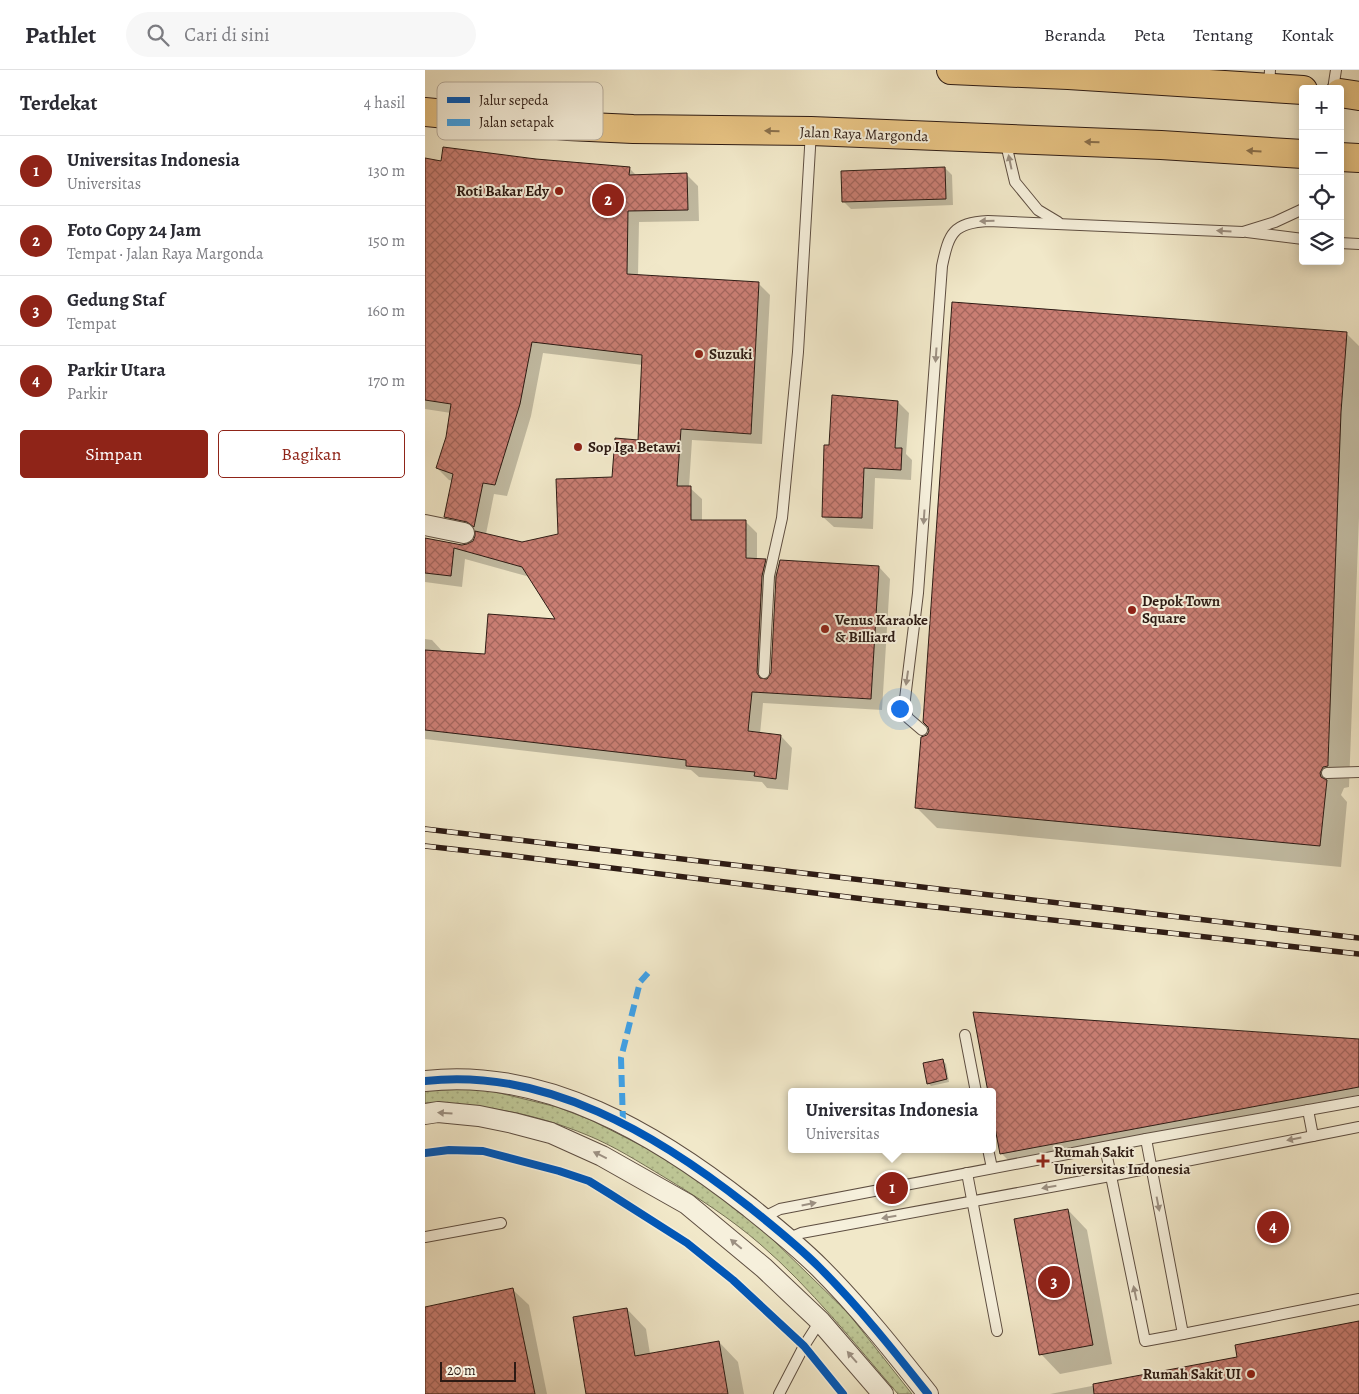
<!DOCTYPE html>
<html lang="id">
<meta charset="utf-8">
<style>
body{margin:0;font-family:Alegreya,serif;background:#f7f7f7;color:#2b2b33}
.controls{position:absolute;right:15px;top:15px;display:grid;overflow:hidden;border-radius:5px;box-shadow:0 2px 12px #0003}
.controls button{width:45px;height:45px;display:grid;place-items:center;padding:0;border:0;border-bottom:1px solid #e1e1e2;background:#fff;color:#2b2b33;font:25px sans-serif}
.scale{position:absolute;left:15px;bottom:12px;width:76px;box-sizing:border-box;padding-left:5px;border:2px solid #2d1b14;border-top:0;font-size:14px;line-height:18px;white-space:nowrap;color:#2d1b14;-webkit-text-stroke:4px #f6f0dc;paint-order:stroke}
.you{position:absolute;left:474px;top:638px;width:18px;height:18px;margin:-12px;border:4px solid #fff;border-radius:50%;background:#1a73e8;box-shadow:0 0 0 8px #1a73e833}
.badge{display:grid;place-items:center;width:32px;height:32px;border-radius:50%;background:#8f2418;color:#fff;font-size:16px;font-weight:700}
.pin{position:absolute;translate:-50% -50%;border:2px solid #fff;box-shadow:0 1px 5px #0006}
.popup{position:absolute;left:363px;top:1018px;width:208px;height:65px;box-sizing:border-box;display:grid;place-content:center;border-radius:5px;background:#fff;filter:drop-shadow(0 1px 4px #0005);font-size:16px;white-space:nowrap;color:#7c7c81}
.popup b{font-size:19px;color:#2b2b33}
.popup::after{content:'';position:absolute;left:50%;top:100%;margin-left:-10px;border:10px solid transparent;border-top-color:#fff}
.list{margin:0;padding:0;list-style:none}
h2{display:flex;justify-content:space-between;align-items:center;height:65px;margin:0;padding:0 20px;font-size:21px}
h2 small{font-size:16px;font-weight:400;color:#7c7c81}
.list li{display:grid;grid-template-columns:32px 1fr auto;gap:15px;align-items:center;box-sizing:border-box;height:70px;padding:0 20px;border-top:1px solid #e1e1e2}
.list b{display:block;font-size:19px;white-space:nowrap}
.list p{margin:0;font-size:16px;white-space:nowrap;color:#7c7c81}
.list em{font-size:16px;font-style:normal;color:#7c7c81}
.actions{display:flex;gap:10px;padding:15px 20px}
.actions a{flex:1;padding:11px 0;border:1px solid #8f2418;border-radius:5px;text-align:center;font-size:18px;color:#8f2418}
.actions .main{background:#8f2418;color:#fff}
.icon{flex:none;width:28px;height:28px;fill:none;stroke:currentColor;stroke-width:2;stroke-linecap:round;stroke-linejoin:round}
.map{position:relative;flex:none;width:934px;height:1324px;overflow:hidden}
header{display:flex;align-items:center;gap:30px;box-sizing:border-box;height:70px;padding:0 25px;background:#fff;border-bottom:1px solid #e1e1e2}
header strong{font-size:24px}
nav{display:flex;gap:28px;margin-inline-start:auto;font-size:18px}
.search{width:350px;height:45px;background:#f7f7f7;display:flex;align-items:center;gap:12px;box-sizing:border-box;padding:0 18px;border-radius:28px;color:#7c7c81;font-size:19px}
main{display:flex}
aside{flex:1;background:#fff}
.map>svg:first-child{display:block}
</style>
<header>
<strong>Pathlet</strong>
<div class="search"><svg class="icon" aria-label="search" viewBox="0 0 24 24"><circle cx="10" cy="10" r="6"/><path d="M15 15l6 6"/></svg>Cari di sini</div>
<nav><a>Beranda</a><a>Peta</a><a>Tentang</a><a>Kontak</a></nav>
</header>
<main>
<aside>
<h2>Terdekat<small>4 hasil</small></h2>
<ul class="list">
<li><span class="badge">1</span><div><b>Universitas Indonesia</b><p>Universitas</p></div><em>130 m</em></li>
<li><span class="badge">2</span><div><b>Foto Copy 24 Jam</b><p>Tempat · Jalan Raya Margonda</p></div><em>150 m</em></li>
<li><span class="badge">3</span><div><b>Gedung Staf</b><p>Tempat</p></div><em>160 m</em></li>
<li><span class="badge">4</span><div><b>Parkir Utara</b><p>Parkir</p></div><em>170 m</em></li>
</ul>
<div class="actions"><a class="main">Simpan</a><a>Bagikan</a></div>
</aside>
<div class="map">
<svg width="934" height="1324" viewBox="0 0 934 1324">
<defs>
<pattern id="grass-dots" width="8" height="8" patternUnits="userSpaceOnUse" patternTransform="scale(1.25)"><rect width="8" height="8" fill="#bdc594"/><path d="M2 2h.1M6 6h.1" fill="none" stroke="#a3a97f" stroke-width="1.8" stroke-linecap="round"/></pattern>
<pattern id="building-cross-hatch" width="8" height="8" patternUnits="userSpaceOnUse" patternTransform="scale(1.25)"><rect width="8" height="8" fill="#c97e73"/><path d="M0 0l8 8M0 8l8-8" fill="none" stroke="#a4665d"/></pattern>
</defs>
<rect width="100%" height="100%" fill="#f1e8c9"/>
<filter id="stains"><feTurbulence type="fractalNoise" baseFrequency=".004" numOctaves="4"/><feColorMatrix values="0 0 0 0 .2 0 0 0 0 .09 0 0 0 0 .02 0 0 0 .5 -.17"/></filter>
<radialGradient id="worn" r=".72"><stop offset=".6" stop-color="#630" stop-opacity="0"/><stop offset="1" stop-color="#630" stop-opacity=".3"/></radialGradient>
<path fill="url(#grass-dots)" stroke="#757054" d="M58 1019 132 1037 166 1050 221 1078 279 1113 344 1166 423 1243 487 1324H473C429 1273 386 1218 335 1174 305 1148 272 1127 239 1107 214 1092 189 1076 162 1065 111 1044 55 1032 0 1036V1020Z"/>
<g fill="#0003" fill-rule="evenodd">
<path d="M0 90 17 92 111 90 204 98 212 106 261 104 273 116 274 151 214 152 213 206 333 213 345 225 337 374 267 370 264 417 277 429V451H320L332 463V490H340L353 503 454 497 465 509 457 640 338 633 335 664 356 666 367 678 363 720 342 718 337 712 274 707 266 700 0 669V569L7 570 18 582 62 585 132 550 105 507 40 489 37 517 0 512V470L37 476 48 472 52 462 32 458 21 446 28 411 24 410 12 398 22 367 26 343 0 339ZM118 283 218 295 214 371 188 409 134 465 97 473 61 464 69 424 82 426 106 346ZM351 507H352L347 604 343 610 348 518Z"/>
<path d="M520 98 527 105 528 135 426 139 419 132Z"/>
<path d="M921 263 934 276V447L924 717 919 718 916 725 922 732 916 797 512 758 491 737 503 666Z"/>
<path d="M473 332 484 343 481 384 487 390 486 410 450 408 448 459 409 457 398 447 405 376Z"/>
<path d="M934 970V1025L583 1090 576 1083 567 1035V1022Z"/>
<path d="M517 990 521 994 524 1012 506 1016 503 1013Z"/>
<path d="M643 1140 662 1160 687 1294 635 1304 616 1284Z"/>
<path d="M88 1220 104 1235 122 1324H0V1238Z"/>
<path d="M202 1239 221 1259 225 1284 294 1272 313 1292 319 1324H162Z"/>
<path d="M934 1253V1324H625L813 1288Z"/>
</g>
<g fill="url(#building-cross-hatch)" stroke="#2d1b14">
<path d="M18 77 111 89 205 97 204 105 262 103 263 140 203 141 202 204 334 212 326 364 256 359 252 416H266V450H321V488L341 489 337 506 332 603 335 608 342 609 346 603 351 507 355 490 454 496 446 629 327 622 323 661 356 665 351 709 329 706 330 702 261 696V690L0 660V580L60 584 63 544 130 549 97 497 29 478 26 506 0 503V468L37 475 42 474 48 471 50 466V461L97 472 133 464 131 409 187 407 190 368 213 370 217 285 107 272 95 334 70 415 58 413 49 457 42 452 19 447 28 404 11 398 21 367 26 334 0 330V88L16 91Z"/>
<path d="M520 97 521 129 417 132 416 101Z"/>
<path d="M527 232 922 262 916 342 903 692V696L898 697 895 703 896 707 902 710 895 776 490 738 496 667 502 665 504 661 503 657 498 652Z"/>
<path d="M407 325 473 331 470 378H477L476 400 439 398 437 448 397 447 399 375H404Z"/>
<path d="M548 942 934 969V1017L575 1084 567 1042V1022H563Z"/>
<path d="M518 989 522 1009 502 1014 498 993Z"/>
<path d="M643 1139 668 1275 614 1285 589 1149Z"/>
<path d="M88 1218 110 1324H0V1237Z"/>
<path d="M202 1238 210 1286 294 1271 303 1324H161L148 1247Z"/>
<path d="M934 1251V1324H669L668 1314 812 1287 810 1275Z"/>
</g>
<g fill="none" stroke-linecap="round" stroke-linejoin="round">
<defs>
<g id="service">
<path d="M844 17 845 0"/>
<path d="M908 19 911 0"/>
<path d="M580 70 590 112 613 140 633 152"/>
<path d="M822 162 878 169"/>
<path d="M915 173 934 174"/>
<path d="M339 603 344 506 357 448 373 282 386 61"/>
<path d="M497 660 483 648 479 637 493 523 517 196C524 163 528 153 563 151L818 162 850 152 878 139"/>
<path d="M902 703 934 702"/>
<path d="M540 965 551 1022"/>
<path d="M883 1040 888 1066"/>
<path d="M680 1077 720 1271 758 1264 721 1069"/>
<path d="M563 1079 567 1098"/>
<path d="M542 1103 572 1261"/>
<path d="M337 1148 355 1139 721 1069 934 1031"/>
<path d="M0 1167 76 1153"/>
<path d="M364 1168 376 1163 685 1106 934 1057"/>
<path d="M758 1264 934 1229"/>
<path d="M354 1324 379 1276 395 1251"/>
</g>
<g id="minor">
<path d="M0 455 39 463"/>
<path d="M0 1011C120 997 233 1065 323 1136 348 1156 372 1175 395 1198 434 1237 469 1281 503 1324"/>
<path d="M0 1044 13 1042 54 1046 88 1053 126 1063 177 1086 262 1134 339 1198 395 1251 458 1324"/>
</g>
<g id="primary">
<path d="M526 0 643 5 878 20"/>
<path d="M915 23 934 26"/>
<path d="M0 42 143 56 208 59 386 61 736 75 878 84"/>
<path d="M915 87 934 88"/>
</g>
</defs>
<use href="#service" stroke="#5e4e41" stroke-width="12"/>
<use href="#minor" stroke="#5e4e41" stroke-width="22"/>
<use href="#primary" stroke="#2d1b14" stroke-width="30"/>
<use href="#service" stroke="#f6f0dc" stroke-width="10"/>
<use href="#minor" stroke="#f6f0dc" stroke-width="20"/>
<use href="#primary" stroke="#e8c484" stroke-width="28"/>
<defs>
<g id="rail">
<path d="M0 759 934 868"/>
<path d="M0 776 89 786 447 830 934 884"/>
</g>
</defs>
<use href="#rail" stroke="#2d1b14" stroke-width="5.5"/>
<use href="#rail" stroke="#f6f0dc" stroke-width="4" stroke-dasharray="11" stroke-linecap="butt"/>
<path stroke="#3ea2ea" stroke-width="6" stroke-dasharray="12 6" stroke-linecap="butt" d="M198 1053 196 988 215 912 223 903"/>
<defs>
<g id="cycleway">
<path d="M0 1011C120 997 233 1065 323 1136 348 1156 372 1175 395 1198 434 1237 469 1281 503 1324"/>
<path d="M0 1083 24 1080 58 1081 134 1101 164 1111 185 1124 262 1173 308 1210 379 1276 418 1324"/>
</g>
</defs>
<use href="#cycleway" stroke="#f6f0dc" stroke-width="11"/>
<use href="#cycleway" stroke="#0057b8" stroke-width="8"/>
</g>
<defs><path id="oneway-solid" d="M-6-.8H1V-3.2L6.5 0L1 3.2V.8H-6Z" transform="scale(1.25)"/></defs>
<g fill="#8a704c">
<use href="#oneway-solid" transform="translate(347 61) rotate(-179)"/>
<use href="#oneway-solid" transform="translate(667 72) rotate(-178)"/>
<use href="#oneway-solid" transform="translate(829 81) rotate(-176)"/>
</g>
<g fill="#9c9082">
<use href="#oneway-solid" transform="translate(585 92) rotate(-102)"/>
<use href="#oneway-solid" transform="translate(562 151) rotate(179)"/>
<use href="#oneway-solid" transform="translate(799 161) rotate(-177)"/>
<use href="#oneway-solid" transform="translate(511 285) rotate(94)"/>
<use href="#oneway-solid" transform="translate(499 447) rotate(94)"/>
<use href="#oneway-solid" transform="translate(482 608) rotate(98)"/>
<use href="#oneway-solid" transform="translate(20 1043) rotate(-176)"/>
<use href="#oneway-solid" transform="translate(869 1069) rotate(169)"/>
<use href="#oneway-solid" transform="translate(175 1085) rotate(-154)"/>
<use href="#oneway-solid" transform="translate(624 1117) rotate(170)"/>
<use href="#oneway-solid" transform="translate(384 1134) rotate(-11)"/>
<use href="#oneway-solid" transform="translate(733 1134) rotate(79)"/>
<use href="#oneway-solid" transform="translate(464 1147) rotate(170)"/>
<use href="#oneway-solid" transform="translate(311 1174) rotate(-140)"/>
<use href="#oneway-solid" transform="translate(710 1223) rotate(-102)"/>
<use href="#oneway-solid" transform="translate(427 1287) rotate(-131)"/>
</g>
<g fill="#8f2418" stroke="#f6f0dc" stroke-width="2">
<circle cx="134" cy="121" r="5"/>
<circle cx="274" cy="284" r="5"/>
<circle cx="153" cy="377" r="5"/>
<circle cx="707" cy="540" r="5"/>
<circle cx="400" cy="559" r="5"/>
<path d="M615.5 1083.5h5v5h5v5h-5v5h-5v-5h-5v-5h5z"/>
<circle cx="826" cy="1304" r="5"/>
</g>
<g text-anchor="middle" stroke-width="4" stroke-linejoin="round" paint-order="stroke">
<g font-size="15" fill="#2d1b14" stroke="#f6f0dc">
<text transform="translate(439 64) rotate(2)" y="5">Jalan Raya Margonda</text>
</g>
<g font-size="15" font-weight="bold" fill="#2d1b14" stroke="#f6f0dc" text-anchor="start">
<text x="124" y="126" text-anchor="end">Roti Bakar Edy</text>
<text x="284" y="289">Suzuki</text>
<text x="163" y="382">Sop Iga Betawi</text>
<text x="717" y="536">Depok Town<tspan x="717" dy="17">Square</tspan></text>
<text x="410" y="555">Venus Karaoke<tspan x="410" dy="17">&amp; Billiard</tspan></text>
<text x="629" y="1087">Rumah Sakit<tspan x="629" dy="17">Universitas Indonesia</tspan></text>
<text x="816" y="1309" text-anchor="end">Rumah Sakit UI</text>
</g>
</g>
<rect x="12" y="12" width="166" height="58" rx="8" fill="#f6f0dc" stroke="#bab0a0" stroke-width="1"/>
<rect x="22" y="27" width="23" height="6" fill="#0057b8"/>
<rect x="22" y="49" width="23" height="7" fill="#3ea2ea"/>
<g font-size="14" fill="#2d1b14">
<text x="54" y="35">Jalur sepeda</text>
<text x="54" y="57">Jalan setapak</text>
</g>
<rect width="100%" height="100%" filter="url(#stains)"/>
<rect width="100%" height="100%" fill="url(#worn)"/>
</svg>
<div class="controls">
<button>+</button>
<button>−</button>
<button><svg class="icon" aria-label="locate" viewBox="0 0 24 24"><circle cx="12" cy="12" r="6"/><path d="M12 2v4M12 18v4M2 12h4M18 12h4"/></svg></button>
<button><svg class="icon" aria-label="layers" viewBox="0 0 24 24"><path d="M12 4l9 5-9 5-9-5zM3 14l9 5 9-5"/></svg></button>
</div>
<div class="scale">20 m</div>
<div class="you"></div>
<div class="pin badge" style="left:467px;top:1118px">1</div>
<div class="popup"><b>Universitas Indonesia</b>Universitas</div>
<div class="pin badge" style="left:183px;top:130px">2</div>
<div class="pin badge" style="left:629px;top:1212px">3</div>
<div class="pin badge" style="left:848px;top:1157px">4</div>
</div>
</main>
